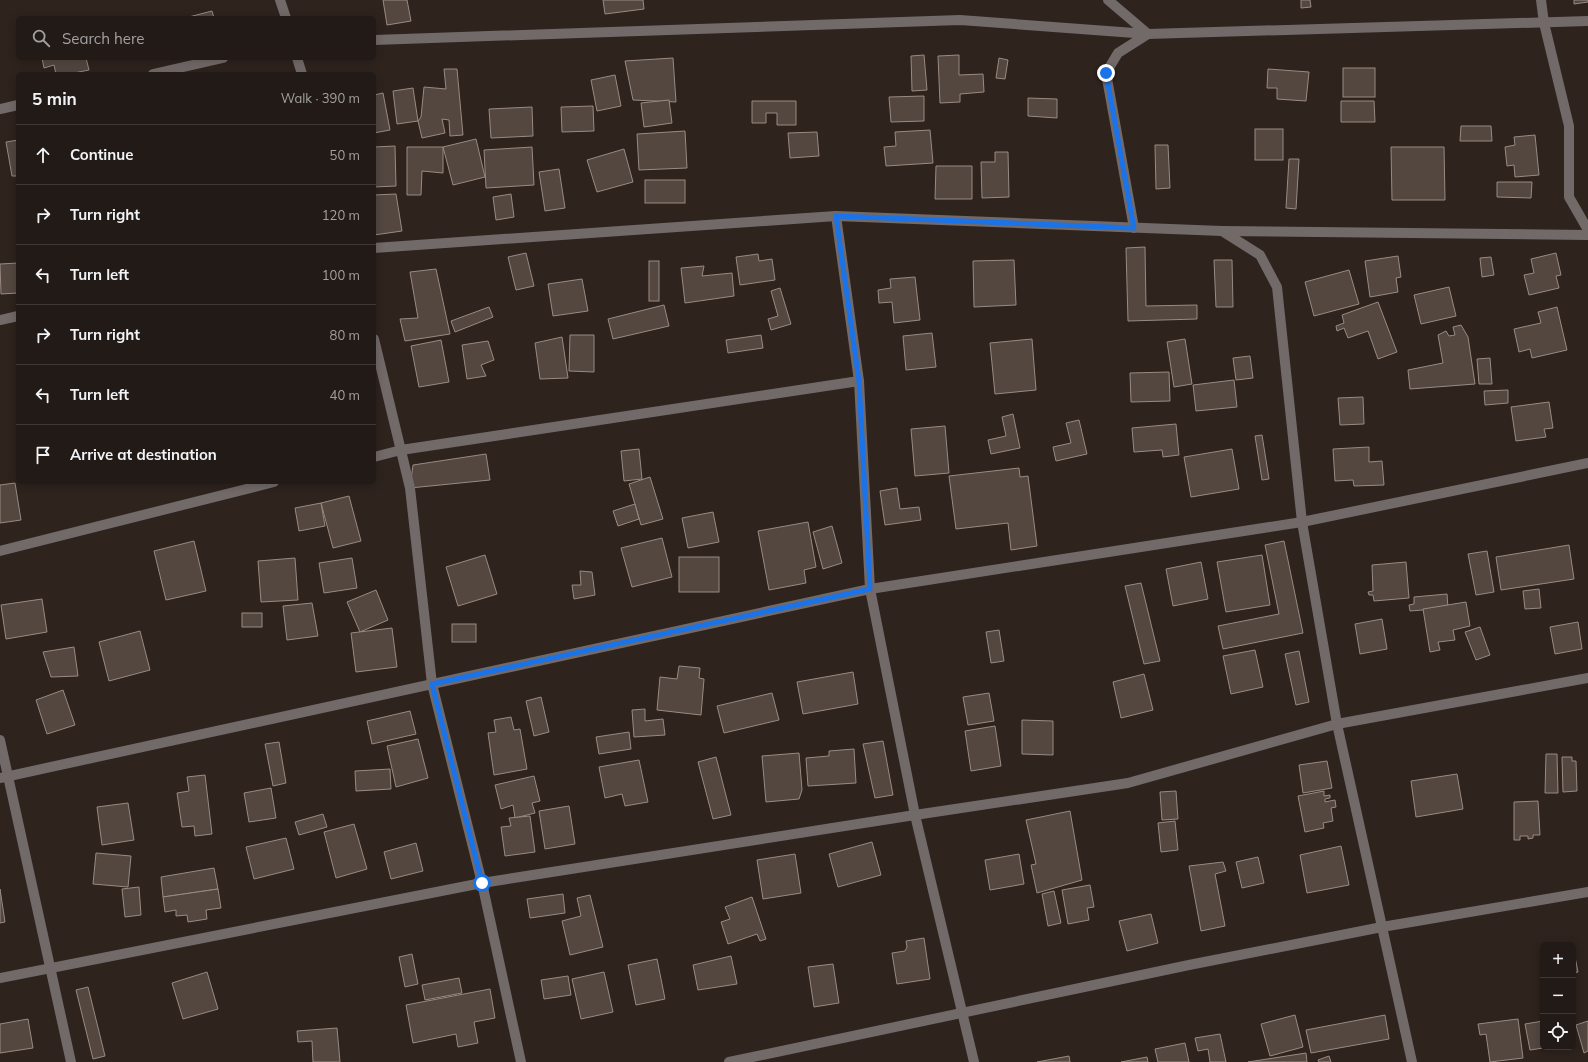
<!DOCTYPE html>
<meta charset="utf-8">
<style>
body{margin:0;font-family:Mulish,sans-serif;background:#2e2723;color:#f1f3f6}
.controls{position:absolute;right:12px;bottom:12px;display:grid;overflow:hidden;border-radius:6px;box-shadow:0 2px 10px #0003}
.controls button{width:36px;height:36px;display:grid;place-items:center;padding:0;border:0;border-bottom:1px solid #3f3835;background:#221a16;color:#f1f3f6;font:20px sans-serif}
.stop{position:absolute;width:12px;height:12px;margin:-9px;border:3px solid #1a73e8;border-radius:50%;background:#fff}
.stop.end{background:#1a73e8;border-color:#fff;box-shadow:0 1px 4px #0008}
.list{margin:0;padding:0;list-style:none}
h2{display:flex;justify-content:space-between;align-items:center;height:52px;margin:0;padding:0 16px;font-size:17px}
h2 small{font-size:13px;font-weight:400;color:#a2a1a1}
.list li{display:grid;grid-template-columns:26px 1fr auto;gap:12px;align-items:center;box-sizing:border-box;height:60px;padding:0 16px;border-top:1px solid #3f3835}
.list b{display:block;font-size:15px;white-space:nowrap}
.list em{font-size:13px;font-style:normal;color:#a2a1a1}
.icon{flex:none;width:22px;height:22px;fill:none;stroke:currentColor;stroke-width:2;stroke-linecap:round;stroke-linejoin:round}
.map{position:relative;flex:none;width:1588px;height:1062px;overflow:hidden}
.search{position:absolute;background:#221a16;box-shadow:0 2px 10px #0003;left:16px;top:16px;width:360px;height:44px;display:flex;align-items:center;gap:10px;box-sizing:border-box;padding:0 14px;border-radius:6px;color:#a2a1a1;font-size:15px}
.panel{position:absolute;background:#221a16;box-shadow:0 2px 10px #0003;left:16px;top:72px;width:360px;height:412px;border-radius:6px}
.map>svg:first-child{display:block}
</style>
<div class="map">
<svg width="1588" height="1062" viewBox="0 0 1588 1062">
<rect width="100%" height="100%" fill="#2e231d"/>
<g fill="#534740" stroke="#998b83">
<path d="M383 0H407L411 21 387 25Z"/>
<path d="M603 0H643L644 9 605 14Z"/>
<path d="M1301 0H1310L1311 7 1301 8Z"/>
<path d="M1574 0H1588V2L1574 4Z"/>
<path d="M212 11 214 18H185Z"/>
<path d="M924 55 927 90 912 91 911 56Z"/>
<path d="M959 55V75L983 74 984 92 960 94V102L940 103 938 56Z"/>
<path d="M42 58H86L89 70 69 74H56L54 65 44 68Z"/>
<path d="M673 58 676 102 633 100 625 61Z"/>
<path d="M999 58 1008 60 1005 79 996 78Z"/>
<rect x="1343" y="68" width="32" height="29"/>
<path d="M444 69H457L463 135 450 136 449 120 442 119 445 133 422 138 418 121 421 117 424 87 446 89Z"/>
<path d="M1268 69 1309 72 1306 101 1277 99V88H1267Z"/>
<path d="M615 75 621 106 597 111 591 80Z"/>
<path d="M413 88 418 121 397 124 393 91Z"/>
<path d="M383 93 390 130 374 133V95Z"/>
<path d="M924 96V121L891 122 889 97Z"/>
<path d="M1028 98 1057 99V118L1028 116Z"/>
<path d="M669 100 672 123 644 127 641 103Z"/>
<path d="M752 101H796V125H777V113H766V123H752Z"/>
<path d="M1341 101H1374L1375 122H1341Z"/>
<path d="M593 106 594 131 562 132 561 107Z"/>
<path d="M532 107 533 136 491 138 489 109Z"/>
<path d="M1461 126H1491L1492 141H1460Z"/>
<rect x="1255" y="129" width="28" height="31"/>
<path d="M930 130 933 163 886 166 884 147 896 146 895 132Z"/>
<path d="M685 131 687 168 639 170 637 134Z"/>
<path d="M817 132 819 156 790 158 788 133Z"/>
<path d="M1535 135 1539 175 1515 177 1514 165 1507 166 1505 147 1515 145 1514 137Z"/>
<path d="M476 139 485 177 453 185 443 147Z"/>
<path d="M18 140V176H12L6 142Z"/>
<path d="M1155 145H1168L1170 188 1156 189Z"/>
<path d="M395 146 396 186 374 187V147Z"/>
<path d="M407 147H443V173L422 171 421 195H407Z"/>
<path d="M532 147 534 185 486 188 484 150Z"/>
<path d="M1391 147H1444L1445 200H1392Z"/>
<path d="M624 149 633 182 597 192 587 160Z"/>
<path d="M995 152H1008L1009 197 982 198 981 162H995Z"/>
<path d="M1289 159H1299L1296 209 1286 208Z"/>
<path d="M936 166H972V199H935Z"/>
<path d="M559 169 565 208 545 211 539 172Z"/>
<rect x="645" y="180" width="40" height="23"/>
<path d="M1497 182H1532L1531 198 1497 197Z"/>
<path d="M396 194 402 231 374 235V195Z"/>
<path d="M511 194 514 217 496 220 493 197Z"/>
<path d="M1145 247 1146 306 1197 305V319L1128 321 1126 248Z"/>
<path d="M526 253 534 286 516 290 508 257Z"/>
<path d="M1556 253 1561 275 1556 276 1559 288 1529 295 1524 275 1534 273 1531 259Z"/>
<path d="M758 254 759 261 772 259 775 280 740 285 736 257Z"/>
<path d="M1398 256 1401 277 1396 278 1398 292 1370 297 1365 261Z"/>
<path d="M1491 257 1494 275 1482 277 1480 258Z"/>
<path d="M1014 260 1016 305 974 307 973 261Z"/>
<path d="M1214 260H1232L1233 307H1216Z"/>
<rect x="649" y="261" width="10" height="40"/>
<path d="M18 263V293L1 294 0 264Z"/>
<path d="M704 266 702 276 732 273 734 296 685 303 681 268Z"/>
<path d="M436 269 450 334 405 341 400 319 418 318 410 272Z"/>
<path d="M1349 270 1359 304 1314 316 1305 282Z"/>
<path d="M915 277 920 320 894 323 892 302 879 303 878 290 891 288 890 279Z"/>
<path d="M582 279 588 311 553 316 548 284Z"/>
<path d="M1449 287 1456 316 1421 324 1414 295Z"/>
<path d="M780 288 791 324 771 330 768 319 778 316 771 291Z"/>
<path d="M1378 302 1397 352 1378 359 1368 331 1348 338 1344 328 1337 331 1336 326 1344 323 1342 315Z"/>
<path d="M664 305 669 326 613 339 608 319Z"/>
<path d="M489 307 493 317 455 332 451 321Z"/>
<path d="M1557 307 1567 350 1532 358 1530 349 1519 352 1514 329 1541 323 1538 312Z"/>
<path d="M1461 325 1468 337 1475 384 1410 389 1408 370 1443 363 1438 335 1446 331 1449 336 1455 335 1453 327Z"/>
<path d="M932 333 936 367 906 370 903 336Z"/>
<path d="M570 335H594V372L569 371Z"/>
<path d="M761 335 763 348 728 353 726 340Z"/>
<path d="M562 337 568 378 540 379 535 343Z"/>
<path d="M1032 339 1036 390 995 394 990 343Z"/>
<path d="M1185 339 1192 384 1174 387 1167 342Z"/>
<path d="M441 340 449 382 419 387 411 346Z"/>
<path d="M488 341 494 360 481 365 486 376 467 379 462 345Z"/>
<path d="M1250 356 1253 378 1236 380 1233 358Z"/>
<path d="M1490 358 1492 384H1479L1477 359Z"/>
<path d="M1169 372 1170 401 1131 402 1130 373Z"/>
<path d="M1234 380 1237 407 1196 411 1193 385Z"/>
<path d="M1508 390V403L1485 405 1484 391Z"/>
<path d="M1363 397 1364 424 1340 425 1338 398Z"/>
<path d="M1549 402 1553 428 1544 429 1546 437 1516 441 1511 407Z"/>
<path d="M1013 414 1020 448 991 454 988 440 1006 436 1002 417Z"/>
<path d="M1079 420 1087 454 1056 461 1053 447 1071 443 1066 423Z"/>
<path d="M1176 424 1179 455 1163 457 1162 450 1134 452 1132 428Z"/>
<path d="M945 426 949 473 915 476 911 429Z"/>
<path d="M1262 435 1269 479 1262 480 1255 436Z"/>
<path d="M1369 447V462L1382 461 1384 485 1354 486 1353 480 1335 481 1333 449Z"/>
<path d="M639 449 642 479 624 481 621 451Z"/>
<path d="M1232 449 1239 489 1191 497 1184 457Z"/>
<path d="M486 454 490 480 410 488 413 465Z"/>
<path d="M1019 468 1020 477 1028 476 1037 546 1011 550 1008 523 956 529 949 476Z"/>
<path d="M650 477 663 519 641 525 629 484Z"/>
<path d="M15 483 21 520 0 523V485Z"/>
<path d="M897 488 900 509 919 507 921 520 885 525 880 491Z"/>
<path d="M349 496 361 541 333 548 321 503Z"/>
<path d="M321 503 325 526 299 531 295 508Z"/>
<path d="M635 504 639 519 618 526 613 511Z"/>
<path d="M713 512 719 542 688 548 682 518Z"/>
<path d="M808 522 816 567 804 570 806 583 769 590 758 531Z"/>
<path d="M832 526 842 563 823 569 813 532Z"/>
<path d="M662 538 672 577 632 587 621 548Z"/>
<path d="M194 541 206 591 166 600 154 551Z"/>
<path d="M1284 541 1303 633 1223 649 1218 626 1279 614 1265 545Z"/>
<path d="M1569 545 1574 579 1501 590 1496 557Z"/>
<path d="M1487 551 1494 592 1476 595 1468 554Z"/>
<path d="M485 555 497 594 458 606 446 567Z"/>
<path d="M1262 555 1270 605 1226 612 1217 562Z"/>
<rect x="679" y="557" width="40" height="35"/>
<path d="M295 558 298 600 261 602 258 561Z"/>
<path d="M352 558 357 588 324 593 319 563Z"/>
<path d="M1201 562 1208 599 1173 606 1166 569Z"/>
<path d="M1406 562 1409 598 1374 601 1373 595H1369L1368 592 1373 591 1372 565Z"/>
<path d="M580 571 592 572 595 595 574 599 572 585H581Z"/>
<path d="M1141 583 1160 661 1144 664 1125 586Z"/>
<path d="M1539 589 1541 608 1525 609 1523 591Z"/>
<path d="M376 590 388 620 360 632 347 602Z"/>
<path d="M1447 594 1448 608 1410 611 1409 605 1414 604V597Z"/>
<path d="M42 599 47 632 6 639 1 605Z"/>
<path d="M1466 602 1470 626 1453 630 1455 640 1438 642 1440 650 1430 652 1423 609Z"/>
<path d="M312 603 318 636 287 640 283 606Z"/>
<rect x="242" y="613" width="20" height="14"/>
<path d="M1382 619 1387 649 1360 654 1355 624Z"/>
<path d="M1578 622 1582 649 1555 654 1550 627Z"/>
<rect x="452" y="624" width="24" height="18"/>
<path d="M1480 627 1490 655 1476 660 1465 632Z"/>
<path d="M392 628 397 667 356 672 351 633Z"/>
<path d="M999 630 1004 661 991 663 986 632Z"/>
<path d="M140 631 150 670 109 681 99 642Z"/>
<path d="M74 647 78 676 51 677 43 652Z"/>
<path d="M1255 650 1263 687 1231 694 1223 656Z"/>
<path d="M1299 651 1309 702 1296 705 1285 654Z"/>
<path d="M679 666 700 668 699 678 704 679 701 715 657 710 660 677 677 679Z"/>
<path d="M853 672 858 704 803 714 797 682Z"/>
<path d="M1144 674 1153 710 1121 718 1113 682Z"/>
<path d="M63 690 75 725 47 734 36 700Z"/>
<path d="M772 693 779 720 724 733 717 706Z"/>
<path d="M989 693 994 721 968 725 963 697Z"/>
<path d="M541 697 549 732 534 736 526 701Z"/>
<path d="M645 709V721L663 719 665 735 634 737 632 710Z"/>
<path d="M410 711 416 734 372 744 367 721Z"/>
<path d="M511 717 514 730 520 729 527 769 494 775 488 733 496 732 494 720Z"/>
<path d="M1022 720 1053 721V755L1022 754Z"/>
<path d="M995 726 1001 766 971 771 965 731Z"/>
<path d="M629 732 631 749 599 754 596 737Z"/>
<path d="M418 739 428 778 396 787 387 746Z"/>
<path d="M883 741 893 795 875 798 863 744Z"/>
<path d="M279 742 286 783 273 786 265 744Z"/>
<path d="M854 749 856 783 808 786 806 758 829 756V751Z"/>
<path d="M799 753 802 790 799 799 766 802 762 756Z"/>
<path d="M1546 754H1557L1558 793H1545Z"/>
<path d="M716 757 731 815 713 819 698 762Z"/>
<path d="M1562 757H1572V761H1576L1577 791 1563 792Z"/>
<path d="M639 760 648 802 625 806 622 794 605 798 599 767Z"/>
<path d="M1327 761 1332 788 1303 793 1299 765Z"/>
<path d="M390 769 391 789 356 791 355 771Z"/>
<path d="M1457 774 1463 809 1416 817 1411 781Z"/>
<path d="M205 775 212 834 195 836 194 826 182 827 177 793 189 791 187 777Z"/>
<path d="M534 776 540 801 532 803 535 813 515 818 513 805 501 809 495 785Z"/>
<path d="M271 788 276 818 249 822 244 793Z"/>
<path d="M1176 791 1178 819 1162 820 1160 792Z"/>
<path d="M1324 791V796L1330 795V798L1325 799V802L1335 800 1336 807 1331 808 1333 821 1323 823 1324 828 1305 832 1298 796Z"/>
<path d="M1538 801 1540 835H1533V838L1528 839V836H1520V840H1514V802Z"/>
<path d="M128 803 134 840 102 845 97 807Z"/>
<path d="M569 806 575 844 545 849 539 811Z"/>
<path d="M1070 811 1082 880 1037 893 1031 865 1036 864 1026 820Z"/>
<path d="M323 814 327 827 299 835 295 822Z"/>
<path d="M530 816 535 852 505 856 501 827 511 826 509 818Z"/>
<path d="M1175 821 1178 850 1161 852 1158 823Z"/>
<path d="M354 824 367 869 336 878 324 832Z"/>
<path d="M286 838 294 869 254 879 246 847Z"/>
<path d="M872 842 881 875 838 887 829 854Z"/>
<path d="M416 843 423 871 391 879 384 852Z"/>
<path d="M1341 846 1349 885 1307 893 1300 855Z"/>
<path d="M96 853 131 856 128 887 93 884Z"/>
<path d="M795 854 801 893 763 899 757 860Z"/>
<path d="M1019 854 1024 884 990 890 985 860Z"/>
<path d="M1258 857 1264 883 1242 888 1236 862Z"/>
<path d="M1223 862 1226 871 1215 874 1225 926 1201 931 1189 866Z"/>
<path d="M214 868 218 889 163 897 161 877Z"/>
<path d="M1090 885 1094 907 1087 908 1089 920 1068 924 1062 890Z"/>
<path d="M139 887 141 915 125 917 122 889Z"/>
<path d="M0 889 5 922 0 923Z"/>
<path d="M218 889 221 908 206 910 207 919 188 922 187 915 176 916V910L165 912 163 897Z"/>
<path d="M1054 891 1061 923 1048 926 1042 894Z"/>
<path d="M563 894 565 913 530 918 527 899Z"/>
<path d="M590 895 603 947 570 955 562 921 581 916 577 898Z"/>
<path d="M752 897 766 939 760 941 757 934 728 944 721 922 730 919 725 907Z"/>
<path d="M1151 914 1158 943 1127 951 1119 921Z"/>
<path d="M924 938 930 979 897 984 892 953 905 951 907 947 906 941Z"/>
<path d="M412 954 418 984 405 987 399 957Z"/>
<path d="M731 956 737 984 698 990 693 965Z"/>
<path d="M1575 957 1578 972 1573 973V958Z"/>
<path d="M657 959 665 999 636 1005 628 965Z"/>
<path d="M833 964 839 1003 814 1007 808 967Z"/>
<path d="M207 972 218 1009 183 1019 172 983Z"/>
<path d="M604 972 613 1012 581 1019 572 979Z"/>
<path d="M568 976 571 995 544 999 541 980Z"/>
<path d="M459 978 462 993 425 1000 422 985Z"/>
<path d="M88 987 105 1056 93 1059 76 990Z"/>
<path d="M490 989 495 1018 474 1022 478 1043 458 1047 456 1034 413 1043 406 1005Z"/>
<path d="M1295 1015 1303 1047 1270 1056 1261 1024Z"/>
<path d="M1385 1015 1389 1039 1311 1053 1306 1030Z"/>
<path d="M28 1019 33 1048 0 1053V1024Z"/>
<path d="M1518 1019 1523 1058 1490 1062 1486 1034 1480 1035 1478 1024Z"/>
<path d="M1543 1021V1047H1550L1530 1050 1525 1024Z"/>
<path d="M1588 1021V1051L1584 1053 1576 1025Z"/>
<path d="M337 1028 340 1062H313L312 1041 298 1042 297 1031Z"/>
<path d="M1220 1034 1226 1062H1210L1208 1049 1198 1051 1195 1038Z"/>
<path d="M1185 1043 1189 1062H1158L1155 1049Z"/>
<path d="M1306 1053 1307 1062H1248Z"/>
<path d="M1069 1056 1070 1062H1037Z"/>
<path d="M1329 1056 1331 1062H1319L1318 1060Z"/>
<path d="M1147 1057 1148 1062H1121Z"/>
</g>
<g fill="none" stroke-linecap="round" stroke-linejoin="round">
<g stroke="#716a68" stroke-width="10">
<path d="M280 0 286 18"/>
<path d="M1108 0 1148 34 1118 53 1106 73 1134 228"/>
<path d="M1541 0 1544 23 1569 126V197L1588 230"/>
<path d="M374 40 960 20 1148 34 1588 21"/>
<path d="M297 58 302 74"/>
<path d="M153 74 223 58"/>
<path d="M0 109 18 105"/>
<path d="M836 216 859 381 870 589 915 815 974 1062"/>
<path d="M1222 231 1588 235"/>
<path d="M374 248 836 216 1222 231 1260 255 1277 287 1302 522 1337 724 1412 1062"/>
<path d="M0 320 18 316"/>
<path d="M374 339 410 488 432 684 482 883 521 1062"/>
<path d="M374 457 401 450 859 381"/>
<path d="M0 551 274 482"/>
<path d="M0 740 71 1062"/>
<path d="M0 778 870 589 1302 522 1588 463"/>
<path d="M0 978 482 883 915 815 1128 783 1337 724 1588 678"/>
<path d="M729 1062 1189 965 1382 927 1588 892"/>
</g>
</g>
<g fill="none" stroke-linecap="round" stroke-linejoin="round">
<path stroke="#1a73e8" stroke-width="5" d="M482 883 432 684 870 589 859 381 836 216 1134 228 1106 73"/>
</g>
</svg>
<div class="controls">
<button>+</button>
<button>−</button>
<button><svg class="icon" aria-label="locate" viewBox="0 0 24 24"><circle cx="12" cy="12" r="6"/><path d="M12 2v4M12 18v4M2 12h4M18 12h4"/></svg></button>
</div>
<div class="stop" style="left:482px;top:883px"></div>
<div class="stop end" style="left:1106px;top:73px"></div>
<div class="search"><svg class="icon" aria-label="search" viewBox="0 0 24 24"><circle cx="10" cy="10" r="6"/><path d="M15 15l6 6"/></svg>Search here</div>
<section class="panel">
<h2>5 min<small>Walk · 390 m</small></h2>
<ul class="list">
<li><svg class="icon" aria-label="ahead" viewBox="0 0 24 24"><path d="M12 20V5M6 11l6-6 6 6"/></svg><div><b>Continue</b></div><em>50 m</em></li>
<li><svg class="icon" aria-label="right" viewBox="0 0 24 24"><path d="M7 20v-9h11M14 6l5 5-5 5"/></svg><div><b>Turn right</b></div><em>120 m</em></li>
<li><svg class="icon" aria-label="left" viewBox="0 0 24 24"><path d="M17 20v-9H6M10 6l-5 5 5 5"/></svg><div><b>Turn left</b></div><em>100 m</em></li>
<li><svg class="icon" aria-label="right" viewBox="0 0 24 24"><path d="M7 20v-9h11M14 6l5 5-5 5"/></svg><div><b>Turn right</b></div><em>80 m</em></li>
<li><svg class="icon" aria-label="left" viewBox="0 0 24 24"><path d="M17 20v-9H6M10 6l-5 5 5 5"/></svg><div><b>Turn left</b></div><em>40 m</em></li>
<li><svg class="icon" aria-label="arrive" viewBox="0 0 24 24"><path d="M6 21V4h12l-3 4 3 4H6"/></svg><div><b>Arrive at destination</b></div></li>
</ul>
</section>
</div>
